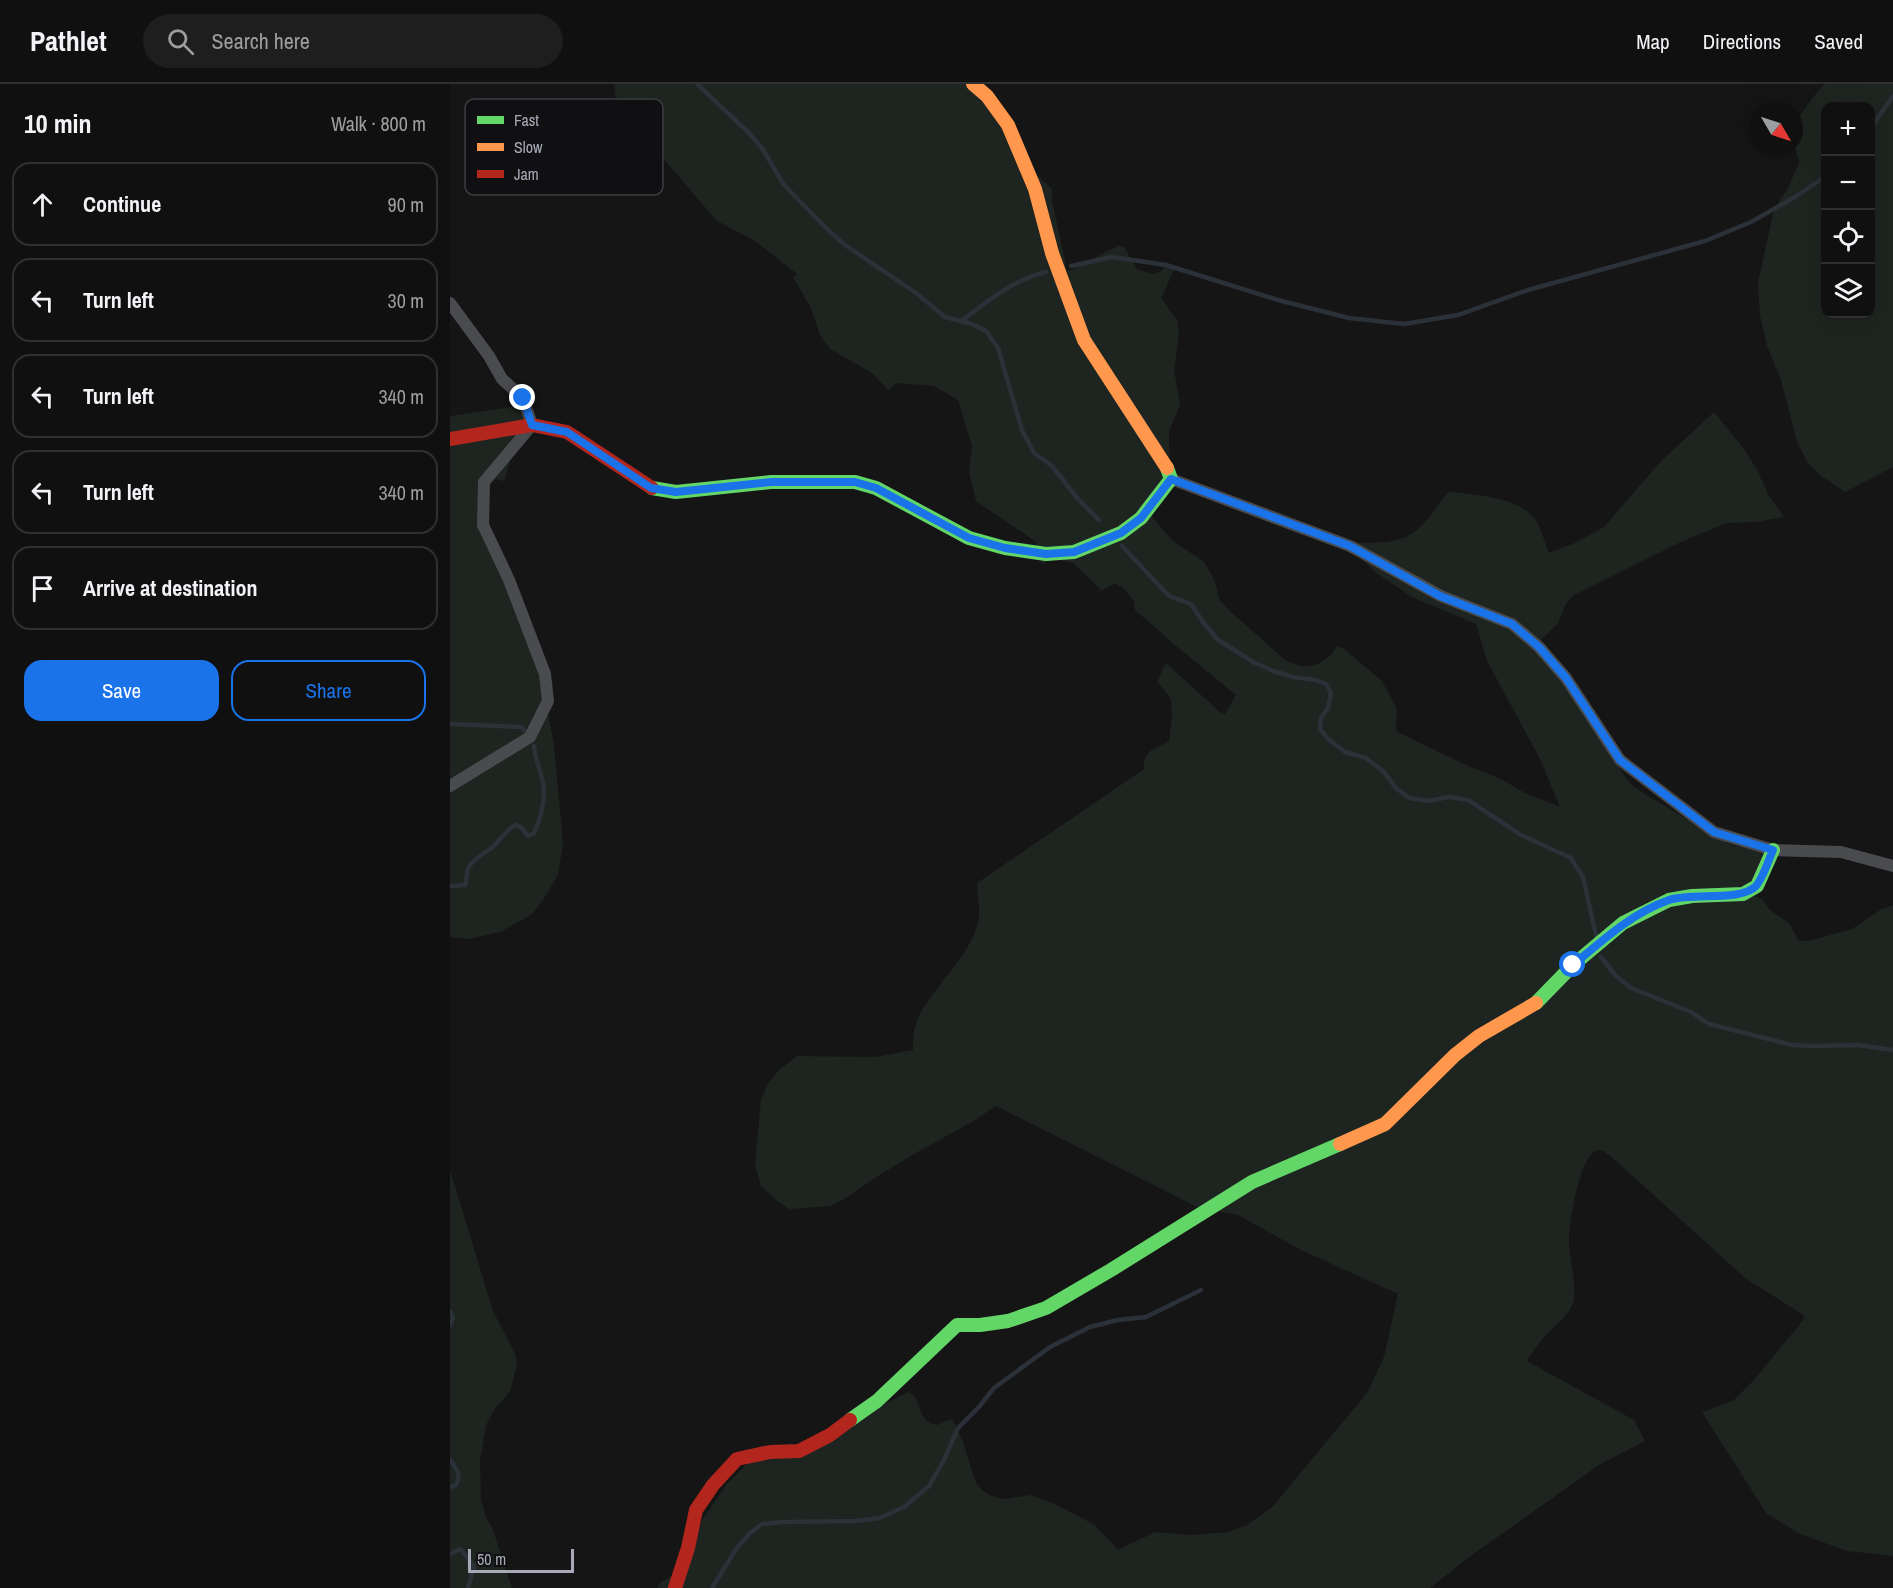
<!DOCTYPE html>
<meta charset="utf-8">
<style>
body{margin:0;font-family:"Archivo Narrow",sans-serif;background:#1e1e1e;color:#f1f3f6}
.controls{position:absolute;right:18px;top:18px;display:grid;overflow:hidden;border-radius:12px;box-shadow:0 6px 24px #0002}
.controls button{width:54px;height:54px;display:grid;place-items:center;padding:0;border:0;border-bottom:2px solid #303030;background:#101010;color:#f1f3f6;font:30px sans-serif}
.compass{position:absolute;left:1299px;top:18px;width:54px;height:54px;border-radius:50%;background:#101010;box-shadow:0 6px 24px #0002;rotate:129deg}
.scale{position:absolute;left:18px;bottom:15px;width:106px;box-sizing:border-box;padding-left:6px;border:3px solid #a7aab6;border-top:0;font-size:16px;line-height:21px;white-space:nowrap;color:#a7aab6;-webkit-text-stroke:4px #100f11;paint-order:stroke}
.stop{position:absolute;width:18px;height:18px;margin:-14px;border:4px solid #1a73e8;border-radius:50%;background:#fff}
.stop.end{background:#1a73e8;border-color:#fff;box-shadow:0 2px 6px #0008}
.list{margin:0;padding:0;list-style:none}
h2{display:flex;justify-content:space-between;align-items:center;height:78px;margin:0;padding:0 24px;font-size:26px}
h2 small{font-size:20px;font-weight:400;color:#9c9d9f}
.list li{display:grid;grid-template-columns:39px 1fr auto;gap:18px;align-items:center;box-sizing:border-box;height:84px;margin:0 12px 12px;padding:0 12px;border:2px solid #303030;border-radius:18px}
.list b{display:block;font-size:22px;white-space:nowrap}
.list em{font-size:20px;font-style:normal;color:#9c9d9f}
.actions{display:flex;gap:12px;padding:18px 24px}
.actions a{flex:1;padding:14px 0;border:2px solid #1a73e8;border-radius:18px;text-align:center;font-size:21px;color:#1a73e8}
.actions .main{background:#1a73e8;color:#fff}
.icon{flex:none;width:33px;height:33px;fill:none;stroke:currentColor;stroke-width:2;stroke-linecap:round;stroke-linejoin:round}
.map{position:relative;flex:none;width:1443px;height:1504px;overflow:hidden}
header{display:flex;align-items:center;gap:36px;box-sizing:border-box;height:84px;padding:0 30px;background:#101010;border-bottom:2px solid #303030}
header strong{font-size:28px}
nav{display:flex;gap:33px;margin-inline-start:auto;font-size:21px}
.search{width:420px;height:54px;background:#1e1e1e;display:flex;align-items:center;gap:15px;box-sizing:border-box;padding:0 21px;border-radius:33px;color:#9c9d9f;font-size:22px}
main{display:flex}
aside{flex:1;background:#101010}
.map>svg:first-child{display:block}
</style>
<header>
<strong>Pathlet</strong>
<div class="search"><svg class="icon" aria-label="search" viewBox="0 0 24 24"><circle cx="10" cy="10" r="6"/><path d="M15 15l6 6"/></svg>Search here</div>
<nav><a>Map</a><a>Directions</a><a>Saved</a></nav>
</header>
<main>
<aside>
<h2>10 min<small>Walk · 800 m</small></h2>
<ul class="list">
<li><svg class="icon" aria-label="ahead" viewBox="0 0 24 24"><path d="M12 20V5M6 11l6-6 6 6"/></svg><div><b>Continue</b></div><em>90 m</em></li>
<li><svg class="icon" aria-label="left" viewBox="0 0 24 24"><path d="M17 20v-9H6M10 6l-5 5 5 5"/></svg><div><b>Turn left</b></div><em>30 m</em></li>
<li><svg class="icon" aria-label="left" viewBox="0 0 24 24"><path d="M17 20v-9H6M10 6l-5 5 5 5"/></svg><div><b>Turn left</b></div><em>340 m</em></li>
<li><svg class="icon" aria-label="left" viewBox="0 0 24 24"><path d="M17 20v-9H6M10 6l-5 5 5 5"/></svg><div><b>Turn left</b></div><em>340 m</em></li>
<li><svg class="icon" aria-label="arrive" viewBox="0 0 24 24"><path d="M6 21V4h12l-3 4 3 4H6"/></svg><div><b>Arrive at destination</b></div></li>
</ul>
<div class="actions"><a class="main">Save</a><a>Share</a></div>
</aside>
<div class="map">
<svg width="1443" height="1504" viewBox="0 0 1443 1504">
<rect width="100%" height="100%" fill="#151515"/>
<g fill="#1e241f" fill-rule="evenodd">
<path d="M164 0H531L587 91 602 105V116L617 187 624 185 669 161 674 163 687 185 702 190 710 188 716 182 725 184 711 214 727 236 729 250 724 286 730 321 719 347 720 396 707 416 702 433 722 456 754 478 765 497 769 515 780 527 834 575C855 588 874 583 887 562L894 565 932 597 947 625 946 646 948 648 1018 682 1051 695 1075 709 1110 723 1090 675 1037 577 1026 540 962 513 925 488 898 461V459C917 458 940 461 958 452 975 443 987 422 999 407 1027 412 1071 412 1087 438 1092 447 1095 459 1099 469L1125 459 1154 443 1211 377 1264 328 1294 365 1307 386 1319 412 1334 433 1306 438 1277 439 1233 457 1124 511 1116 520 1108 539 1089 558 1091 569 1133 629 1176 694 1185 704 1275 758C1288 765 1305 762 1318 769L1304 812 1312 815 1320 826 1339 839 1349 857H1359L1402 845 1430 826 1443 821V1472L1397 1467 1350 1450 1316 1429 1252 1328 1284 1316 1303 1297 1354 1235 1353 1231 1295 1194 1165 1076C1161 1073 1154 1066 1149 1066 1130 1067 1119 1140 1119 1155 1119 1175 1126 1195 1124 1215 1121 1232 1099 1246 1090 1258 1085 1264 1081 1271 1077 1277L1184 1336 1195 1357 1149 1381 1022 1471 980 1504H207L211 1498 227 1489 240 1466 253 1435 276 1401 306 1371 350 1363 458 1308C474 1315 465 1336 487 1341L498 1336H503L512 1355 526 1399 532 1406 539 1411 553 1415 581 1411 607 1421 645 1441 668 1466 705 1448 740 1451 778 1448 797 1441 823 1422 917 1309 934 1273 948 1210 851 1166 788 1131 747 1123 546 1022 522 1038 464 1070 425 1094 399 1112 381 1122 339 1125 326 1116 311 1102 305 1081 311 1015 318 1000 328 987 347 972 425 973 463 966C463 959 463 950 465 943 475 907 526 870 529 832 530 821 527 810 527 799L694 685C693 665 705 666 719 657L722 632 721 615 707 597 716 579 770 628 775 630 786 611 726 562 685 526 684 517 675 506 665 499 652 507 623 479 605 475 592 480 586 458 526 417 519 388 522 362 508 316 484 302 447 299 438 306 422 289 380 265 370 251 361 224 343 193 347 190 305 157 267 137 211 72 165 12Z"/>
<path d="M1374 0H1443V383L1395 408 1370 391 1358 379 1347 358 1331 296 1317 262 1310 232 1308 199 1324 125 1338 104 1349 79 1344 57 1345 40 1359 18ZM1376 22H1420V230H1376Z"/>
<path d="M61 323 76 325 54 397 37 394C27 413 25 420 30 441L77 543 95 611 104 662 113 759 108 791 91 819 81 831 50 848 19 855 0 853V332Z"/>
<path d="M0 1086 43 1227 65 1270 67 1280 60 1308 45 1324 36 1341 30 1377 31 1416 36 1433 43 1446 62 1504H0Z"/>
</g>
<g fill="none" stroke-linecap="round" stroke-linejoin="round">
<g stroke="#2b3138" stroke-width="4.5">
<path d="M247 0 298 48 312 64 334 101 379 147 395 161 466 209 495 233 522 240 536 247 548 264 572 346 584 369 602 382 628 415 649 436"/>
<path d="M1420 45 1443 12"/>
<path d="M621 182 662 173 716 181 828 216 899 234 954 240 1008 231 1078 206 1255 157 1301 138 1345 113 1376 92"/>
<path d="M511 237C537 218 564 195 596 188"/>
<path d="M672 462 719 512 741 520 753 538 767 555 803 578 823 587 843 593 865 596 876 600 881 609 878 624 871 634 870 645 878 655 895 668 916 674 933 687 946 704 959 714 978 717 999 713 1018 716 1071 751 1121 774 1133 793 1147 856"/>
<path d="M0 640 71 643 76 648"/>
<path d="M0 802 15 801C18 795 15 789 19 783 24 773 36 769 44 762 51 754 56 747 65 741L71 743 78 752 84 749C91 733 97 711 92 694 89 682 85 674 84 662"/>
<path d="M1151 873 1165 891 1181 904 1241 928 1259 940 1342 961 1364 962 1407 961 1443 966"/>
<path d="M0 1227 3 1234 0 1241"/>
<path d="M0 1376C6 1384 12 1391 6 1401L0 1403"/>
<path d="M0 1470 10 1465 24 1482 18 1504"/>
<path d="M262 1504 286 1465 300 1449 312 1440 333 1438 406 1437 430 1434 454 1423 479 1402 494 1376 508 1344 529 1323 544 1304 600 1263 640 1243 668 1236 696 1233 751 1206"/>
</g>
<g stroke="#4a4b4e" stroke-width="12">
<path d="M0 219 39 272 52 295 73 314 82 341 34 398 33 441 59 496 95 590 98 617 80 653 0 702"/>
<path d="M721 395 900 462 991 512 1062 540 1089 563 1116 594 1170 676 1264 748 1323 766 1391 768 1443 782"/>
</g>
<g stroke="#63d668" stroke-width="14">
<path d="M202 404 226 408 321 398H405L426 404 519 454 555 464 596 470 624 468 671 449 691 434 721 395 717 384"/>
<path d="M1086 919 1123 881 1173 839 1219 816 1242 812 1293 810 1307 802 1323 766"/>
<path d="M400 1336 427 1317 507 1241H530L558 1237 596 1224 661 1186 802 1098 890 1060"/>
</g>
<g stroke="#ff974d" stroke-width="14">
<path d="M523 0 537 12 558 41 585 105 602 169 634 256 717 384"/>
<path d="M890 1060 935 1040 1005 971 1029 952 1086 919"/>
</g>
<g stroke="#b3261e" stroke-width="14">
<path d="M0 355 82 341 117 348 202 404"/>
<path d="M225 1504 238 1464 246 1426 263 1401 287 1375 320 1368 349 1367 380 1351 400 1336"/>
</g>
</g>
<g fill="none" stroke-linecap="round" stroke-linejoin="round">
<path stroke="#1a73e8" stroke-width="8" d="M73 314 82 341 117 348 201 404 226 408 321 398H405L426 404 519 454 555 464 596 470 624 468 671 449 691 434 721 395 900 462 990 512 1062 540 1089 563 1116 594 1170 676 1264 748 1323 766C1319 775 1312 797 1305 803 1287 818 1244 808 1219 816 1182 829 1153 856 1123 881"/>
</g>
<rect x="15" y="15" width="198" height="96" rx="9" fill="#100f11" stroke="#3d3e43" stroke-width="1.5"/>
<rect x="27" y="32" width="27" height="8" fill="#63d668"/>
<rect x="27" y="59" width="27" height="8" fill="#ff974d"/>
<rect x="27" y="86" width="27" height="8" fill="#b3261e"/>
<g font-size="16" fill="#a7aab6">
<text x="64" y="42">Fast</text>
<text x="64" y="69">Slow</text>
<text x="64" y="96">Jam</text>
</g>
</svg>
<div class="controls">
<button>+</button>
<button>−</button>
<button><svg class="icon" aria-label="locate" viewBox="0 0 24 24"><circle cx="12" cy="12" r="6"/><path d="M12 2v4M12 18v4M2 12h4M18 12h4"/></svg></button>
<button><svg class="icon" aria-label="layers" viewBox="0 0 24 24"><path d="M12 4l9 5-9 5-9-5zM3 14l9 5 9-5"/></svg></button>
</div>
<svg class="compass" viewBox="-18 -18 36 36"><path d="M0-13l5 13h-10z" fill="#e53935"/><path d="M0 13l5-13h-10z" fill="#9c9d9f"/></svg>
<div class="scale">50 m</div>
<div class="stop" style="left:1123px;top:881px"></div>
<div class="stop end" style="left:73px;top:314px"></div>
</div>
</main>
